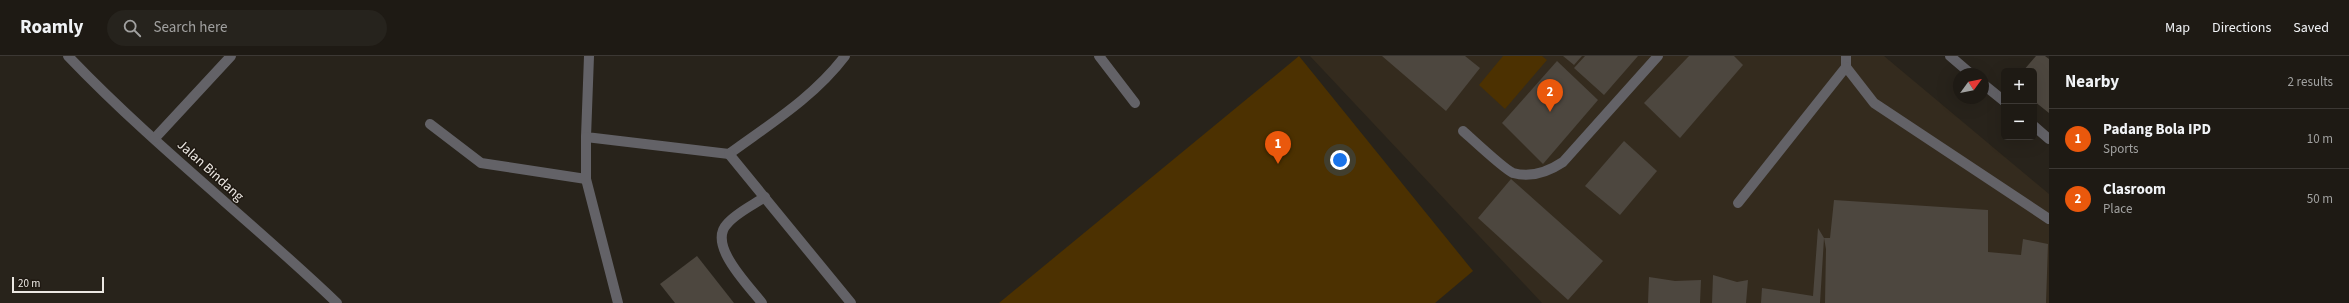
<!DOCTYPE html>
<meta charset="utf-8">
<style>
body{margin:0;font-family:"Source Sans 3",sans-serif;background:#26231d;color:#f1f3f6}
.controls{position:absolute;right:12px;top:12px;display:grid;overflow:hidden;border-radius:6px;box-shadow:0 4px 16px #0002}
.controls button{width:36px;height:36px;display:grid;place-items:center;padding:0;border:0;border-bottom:1px solid #3c3834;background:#1e1a14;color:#f1f3f6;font:20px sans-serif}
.compass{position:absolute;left:1953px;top:12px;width:36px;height:36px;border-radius:50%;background:#1e1a14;box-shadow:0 4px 16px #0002;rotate:57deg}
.scale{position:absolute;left:12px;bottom:10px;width:92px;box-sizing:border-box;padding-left:4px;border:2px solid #ece8e3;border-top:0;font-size:11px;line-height:14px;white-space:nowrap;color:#ece8e3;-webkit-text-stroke:3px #1f1912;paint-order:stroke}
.you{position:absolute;left:1340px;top:104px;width:14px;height:14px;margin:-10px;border:3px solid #fff;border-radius:50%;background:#1a73e8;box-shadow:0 0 0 6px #1a73e833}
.badge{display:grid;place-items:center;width:26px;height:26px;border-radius:50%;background:#ea580c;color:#fff;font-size:13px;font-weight:700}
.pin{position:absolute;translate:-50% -33px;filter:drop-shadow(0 1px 2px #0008)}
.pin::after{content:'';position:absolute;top:21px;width:14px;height:12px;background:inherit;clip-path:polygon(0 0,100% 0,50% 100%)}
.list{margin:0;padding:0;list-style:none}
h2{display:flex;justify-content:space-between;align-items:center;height:52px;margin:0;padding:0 16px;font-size:17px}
h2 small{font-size:13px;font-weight:400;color:#a1a1a0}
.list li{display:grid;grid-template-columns:26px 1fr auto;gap:12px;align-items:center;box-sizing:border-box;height:60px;padding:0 16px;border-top:1px solid #3c3834}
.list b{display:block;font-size:15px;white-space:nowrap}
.list p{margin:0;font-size:13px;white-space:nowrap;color:#a1a1a0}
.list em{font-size:13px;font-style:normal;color:#a1a1a0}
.icon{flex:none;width:22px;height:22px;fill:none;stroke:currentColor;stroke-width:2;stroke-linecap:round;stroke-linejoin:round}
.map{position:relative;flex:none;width:2049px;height:247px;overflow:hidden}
header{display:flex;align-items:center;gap:24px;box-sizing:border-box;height:56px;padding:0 20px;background:#1e1a14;border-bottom:1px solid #3c3834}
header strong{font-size:19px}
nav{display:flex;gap:22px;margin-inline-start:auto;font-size:14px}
.search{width:280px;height:36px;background:#26231d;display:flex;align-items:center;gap:10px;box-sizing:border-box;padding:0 14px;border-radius:22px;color:#a1a1a0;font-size:15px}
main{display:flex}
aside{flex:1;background:#1e1a14}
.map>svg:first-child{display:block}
</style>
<header>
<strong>Roamly</strong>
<div class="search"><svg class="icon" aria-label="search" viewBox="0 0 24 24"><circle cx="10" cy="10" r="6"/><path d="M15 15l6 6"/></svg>Search here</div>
<nav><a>Map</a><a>Directions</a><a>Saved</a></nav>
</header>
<main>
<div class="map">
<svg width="2049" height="247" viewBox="0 0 2049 247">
<rect width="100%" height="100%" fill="#28231b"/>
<path fill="#342b1e" d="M1310 0H1884L2049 138V247H1542Z"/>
<g fill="#4c3101">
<path d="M1299 0 1473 215 1435 247H999Z"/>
<path d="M1503 0H1542L1547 4 1505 53 1479 29Z"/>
</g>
<g fill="#4d473f">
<path d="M1382 0H1465L1480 12 1446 55Z"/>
<path d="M1563 0H1582L1574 9Z"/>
<path d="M1585 0H1638L1604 39 1574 12Z"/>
<path d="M1689 0H1734L1743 9 1680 82 1644 47Z"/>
<path d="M2036 0H2045L2049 3V57L2034 45V15H2023Z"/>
<path d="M1557 5 1598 44 1543 108 1502 67Z"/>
<path d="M1624 85 1657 115 1620 159 1585 130Z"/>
<path d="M1511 123 1603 205 1568 244 1478 162Z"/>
<path d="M1834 144 1988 154V196L2021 199 2023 183 2048 188 2046 247H1825L1826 193 1824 182H1830Z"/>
<path d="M1818 172 1824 182 1820 247H1761L1762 232 1813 240Z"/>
<path d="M697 200 734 247H675L660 228Z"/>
<path d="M1713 219 1737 226 1748 224 1746 247H1712Z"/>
<path d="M1649 221 1675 225 1701 224 1700 247H1648Z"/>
</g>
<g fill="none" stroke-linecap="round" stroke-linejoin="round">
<g stroke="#636267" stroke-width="10">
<path d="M1846 0V11L1874 47 2049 163"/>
<path d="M430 68 481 107 586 123"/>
<path d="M1463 75C1472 83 1505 114 1513 117 1531 122 1548 116 1563 106L1658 0"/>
<path d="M1738 147 1846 11"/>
<path d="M762 247C749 230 707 189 727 168 736 157 753 149 765 141"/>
</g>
<g stroke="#636267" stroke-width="10">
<path d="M68 0C152 88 249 163 337 247"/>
<path d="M589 0 586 81 729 98C770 68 814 41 845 0"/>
<path d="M1099 0 1135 47"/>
<path d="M1950 0 1971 18"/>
<path d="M1983 28 2004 45"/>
<path d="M2034 70 2049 83"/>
<path d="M586 81V123L618 247"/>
<path d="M155 82 231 0"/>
<path d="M729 98 851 247"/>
</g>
</g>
<g text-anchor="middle" stroke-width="3" stroke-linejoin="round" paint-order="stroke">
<g font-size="14" fill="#ece8e3" stroke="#1f1912">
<text transform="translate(211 114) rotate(42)" y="5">Jalan Bindang</text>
</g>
</g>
</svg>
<div class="controls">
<button>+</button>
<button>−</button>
</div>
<svg class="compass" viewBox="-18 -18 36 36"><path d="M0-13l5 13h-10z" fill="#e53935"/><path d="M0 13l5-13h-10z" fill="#a1a1a0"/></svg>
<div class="scale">20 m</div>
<div class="you"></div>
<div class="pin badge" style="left:1278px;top:108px">1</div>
<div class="pin badge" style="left:1550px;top:56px">2</div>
</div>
<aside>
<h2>Nearby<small>2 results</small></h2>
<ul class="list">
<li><span class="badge">1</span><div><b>Padang Bola IPD</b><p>Sports</p></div><em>10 m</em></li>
<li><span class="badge">2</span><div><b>Clasroom</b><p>Place</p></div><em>50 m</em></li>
</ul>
</aside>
</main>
